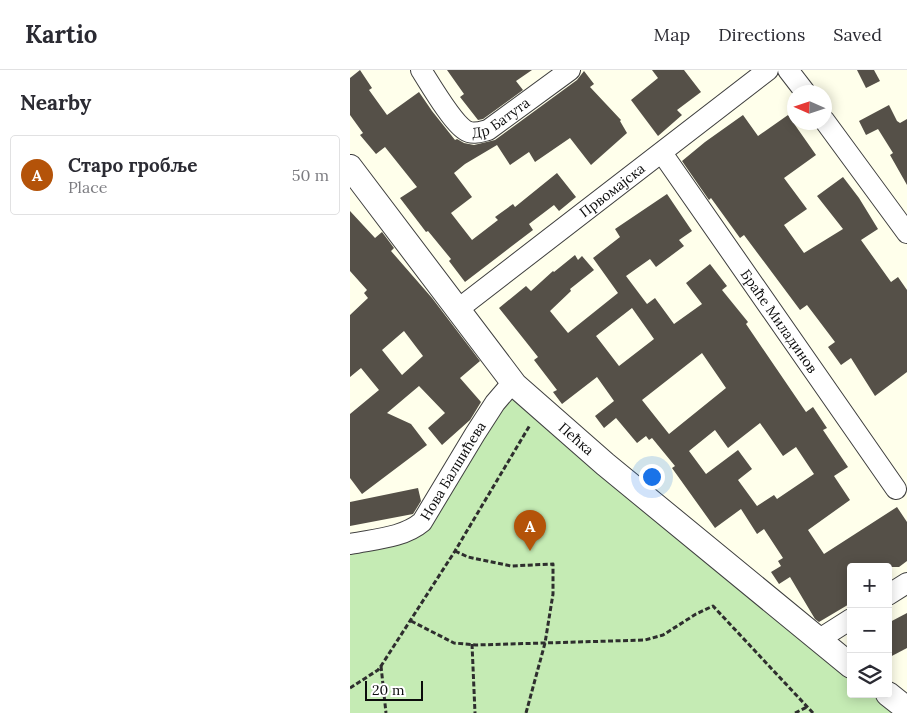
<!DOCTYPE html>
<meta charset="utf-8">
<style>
body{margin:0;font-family:Lora,serif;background:#f7f7f7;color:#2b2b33}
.controls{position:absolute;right:15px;bottom:15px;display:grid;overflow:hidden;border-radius:5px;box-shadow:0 2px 12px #0003}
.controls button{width:45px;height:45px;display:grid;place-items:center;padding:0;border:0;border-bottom:1px solid #e1e1e2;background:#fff;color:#2b2b33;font:25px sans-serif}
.compass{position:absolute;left:437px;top:15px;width:45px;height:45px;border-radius:50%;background:#fff;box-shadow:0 2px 12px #0003;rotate:273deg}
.scale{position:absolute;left:15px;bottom:12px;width:58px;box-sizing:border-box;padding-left:5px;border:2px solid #0c0c0c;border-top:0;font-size:14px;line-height:18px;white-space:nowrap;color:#0c0c0c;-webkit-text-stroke:4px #fff;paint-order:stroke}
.you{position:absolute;left:301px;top:406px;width:18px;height:18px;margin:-12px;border:4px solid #fff;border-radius:50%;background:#1a73e8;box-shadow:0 0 0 8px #1a73e833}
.badge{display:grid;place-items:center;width:32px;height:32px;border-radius:50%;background:#b45309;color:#fff;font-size:16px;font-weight:700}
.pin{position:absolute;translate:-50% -41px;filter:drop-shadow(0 1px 2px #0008)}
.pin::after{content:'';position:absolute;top:26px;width:18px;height:15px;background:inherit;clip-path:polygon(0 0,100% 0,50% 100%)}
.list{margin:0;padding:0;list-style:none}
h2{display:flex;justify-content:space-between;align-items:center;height:65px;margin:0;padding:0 20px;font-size:21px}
h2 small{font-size:16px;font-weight:400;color:#7c7c81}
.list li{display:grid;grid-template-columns:32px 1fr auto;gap:15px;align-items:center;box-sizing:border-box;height:80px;margin:0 10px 10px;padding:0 10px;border:1px solid #e1e1e2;border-radius:5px}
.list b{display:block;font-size:19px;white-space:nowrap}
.list p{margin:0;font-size:16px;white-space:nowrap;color:#7c7c81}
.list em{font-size:16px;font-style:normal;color:#7c7c81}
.icon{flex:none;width:28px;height:28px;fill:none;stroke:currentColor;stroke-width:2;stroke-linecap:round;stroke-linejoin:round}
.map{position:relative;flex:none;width:557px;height:643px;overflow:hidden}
header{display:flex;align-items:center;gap:30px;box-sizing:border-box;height:70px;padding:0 25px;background:#fff;border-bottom:1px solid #e1e1e2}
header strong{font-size:24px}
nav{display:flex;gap:28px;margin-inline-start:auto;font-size:18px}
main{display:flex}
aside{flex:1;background:#fff}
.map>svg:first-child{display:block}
</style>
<header>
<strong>Kartio</strong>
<nav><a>Map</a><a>Directions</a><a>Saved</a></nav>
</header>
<main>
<aside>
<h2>Nearby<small></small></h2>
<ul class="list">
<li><span class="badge">A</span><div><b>Старо гробље</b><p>Place</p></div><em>50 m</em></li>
</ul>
</aside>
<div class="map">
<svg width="557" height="643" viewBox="0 0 557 643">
<rect width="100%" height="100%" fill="#ffffeb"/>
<path fill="#c5ebb4" d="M165 315 501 594V624H538L557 643H0V472L86 449Z"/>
<g fill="#555048" fill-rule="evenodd">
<path d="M10 0 22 18 19 20 37 45 69 22 82 41 105 70 107 69 114 73 124 75 145 70 227 10 234 1 244 14 240 17 271 50 270 51 277 63 241 95 220 68 185 92 179 82 160 95 147 75 115 94 104 103 122 127 101 143 122 170 148 150 145 147 163 134 165 137 207 103 226 127 209 141 204 135 179 154 183 160 115 212 99 191 101 189 78 161 76 162 50 128 67 117 35 77 26 84 10 65 13 63 0 45V8Z"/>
<path d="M97 0H182L166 11 173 20 133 49 128 50 110 27 114 24Z"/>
<path d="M302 0H334L351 22 327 40 332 45 308 66 281 30 308 8Z"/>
<path d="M507 0H524L530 11 516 18Z"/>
<path d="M539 35 547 51 550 53 557 49V115L540 85 543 83 528 59 516 65 509 51Z"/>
<path d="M393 45 408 66 438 45 466 85 434 108 457 139 434 155 454 183 493 159 467 126 493 107 509 128 528 159 511 170 541 212 548 207 557 220V302L525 326 501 288 491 295 478 277 485 272 457 235 450 240 394 165 390 168 361 128 359 130 332 91 355 72Z"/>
<path d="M317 124 342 161 329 170 334 176 306 197 300 189 276 206 297 234 305 228 324 254 352 234 336 213 360 194 377 216 372 220 398 252 396 254 456 342 463 337 477 358 473 360 498 397 484 406 500 430 458 460 474 484 547 437 557 452V491L549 497H501V533L469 552 465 549 440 507 429 514 421 502 431 496 428 491 433 488 414 459 407 464 391 439 365 458 322 398 325 396 302 368 299 370 296 366 287 373 266 348 254 358 245 346 264 331 247 307 212 334 203 322 207 320 184 290 188 287 149 238 176 216 181 221 203 201 204 202 225 185 228 190 232 186 244 200 220 219 221 221 200 241 218 263 268 223 243 188 270 167 265 159ZM282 238 304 269 269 296 246 266ZM352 283 376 318 319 364 292 330ZM410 353 433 386 446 377 464 404 427 429 424 425 407 436 388 410 402 399 388 380 356 404 339 381 365 360 378 378Z"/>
<path d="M0 141 25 168 32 162 44 178 41 181 82 228 130 291 110 308 131 332 120 350 92 375 78 358 95 343 69 316 37 343 61 354 77 375 12 424 0 408V344L29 320 11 298 0 307V245L18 228 14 223 17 220 0 201ZM54 261 73 286 52 305 32 280Z"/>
<path d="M68 418 71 431 63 444 0 456V432Z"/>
<path d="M557 543V578L538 588V553Z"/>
</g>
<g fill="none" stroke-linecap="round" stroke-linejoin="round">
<defs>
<g id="minor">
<path id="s1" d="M71 0C80 14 102 52 115 60 122 65 130 62 138 60L220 0"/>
<path d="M438 0 455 22"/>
<path d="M474 50 557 163"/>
<path id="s2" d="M312 83 546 419"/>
<path id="s3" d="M107 240 418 0"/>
<path id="s4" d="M0 474C24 469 53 468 72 452L125 364 145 333 163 312"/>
<path d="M538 525 557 513"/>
<path d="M468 570 501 549"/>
</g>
<g id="tertiary">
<path id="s5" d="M0 97 165 315 255 394 501 596"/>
<path d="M538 624 557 639"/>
</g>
</defs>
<use href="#minor" stroke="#3f3f3f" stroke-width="22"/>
<use href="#tertiary" stroke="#3f3f3f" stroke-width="26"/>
<g stroke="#2e2e2e" stroke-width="3" stroke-dasharray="5 2.5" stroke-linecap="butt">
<path d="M105 481 118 487 161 496 203 494V524L195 573 176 643"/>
<path d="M61 551 104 573 126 575 295 570 313 565 346 544 363 536 463 643"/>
<path d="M122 574 125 643"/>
<path d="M31 596 36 643"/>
<path d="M0 618 28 600 31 596 105 481 180 355"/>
<path d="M445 643 457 637"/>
</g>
<use href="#minor" stroke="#fff" stroke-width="20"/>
<use href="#tertiary" stroke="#fff" stroke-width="24"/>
</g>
<g text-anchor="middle" stroke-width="5" stroke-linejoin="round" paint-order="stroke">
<g font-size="14" fill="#0c0c0c" stroke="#fff">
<text dy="5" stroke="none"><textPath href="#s1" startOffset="115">Др Батута</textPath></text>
<text dy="5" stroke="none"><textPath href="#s3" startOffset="196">Првомајска</textPath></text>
<text dy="5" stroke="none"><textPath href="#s2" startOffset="205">Браће Миладинов</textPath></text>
<text dy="5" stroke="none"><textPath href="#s5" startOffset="355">Пећка</textPath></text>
<text dy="5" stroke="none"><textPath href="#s4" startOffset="136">Нова Балшићева</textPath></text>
</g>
</g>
</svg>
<div class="controls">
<button>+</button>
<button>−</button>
<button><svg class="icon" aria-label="layers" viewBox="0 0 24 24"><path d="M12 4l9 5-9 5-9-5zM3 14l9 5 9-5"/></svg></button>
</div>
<svg class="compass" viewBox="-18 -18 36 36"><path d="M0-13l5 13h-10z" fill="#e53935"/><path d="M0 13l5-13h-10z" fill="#7c7c81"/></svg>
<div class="scale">20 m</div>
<div class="you"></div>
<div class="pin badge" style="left:180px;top:481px">A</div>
</div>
</main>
